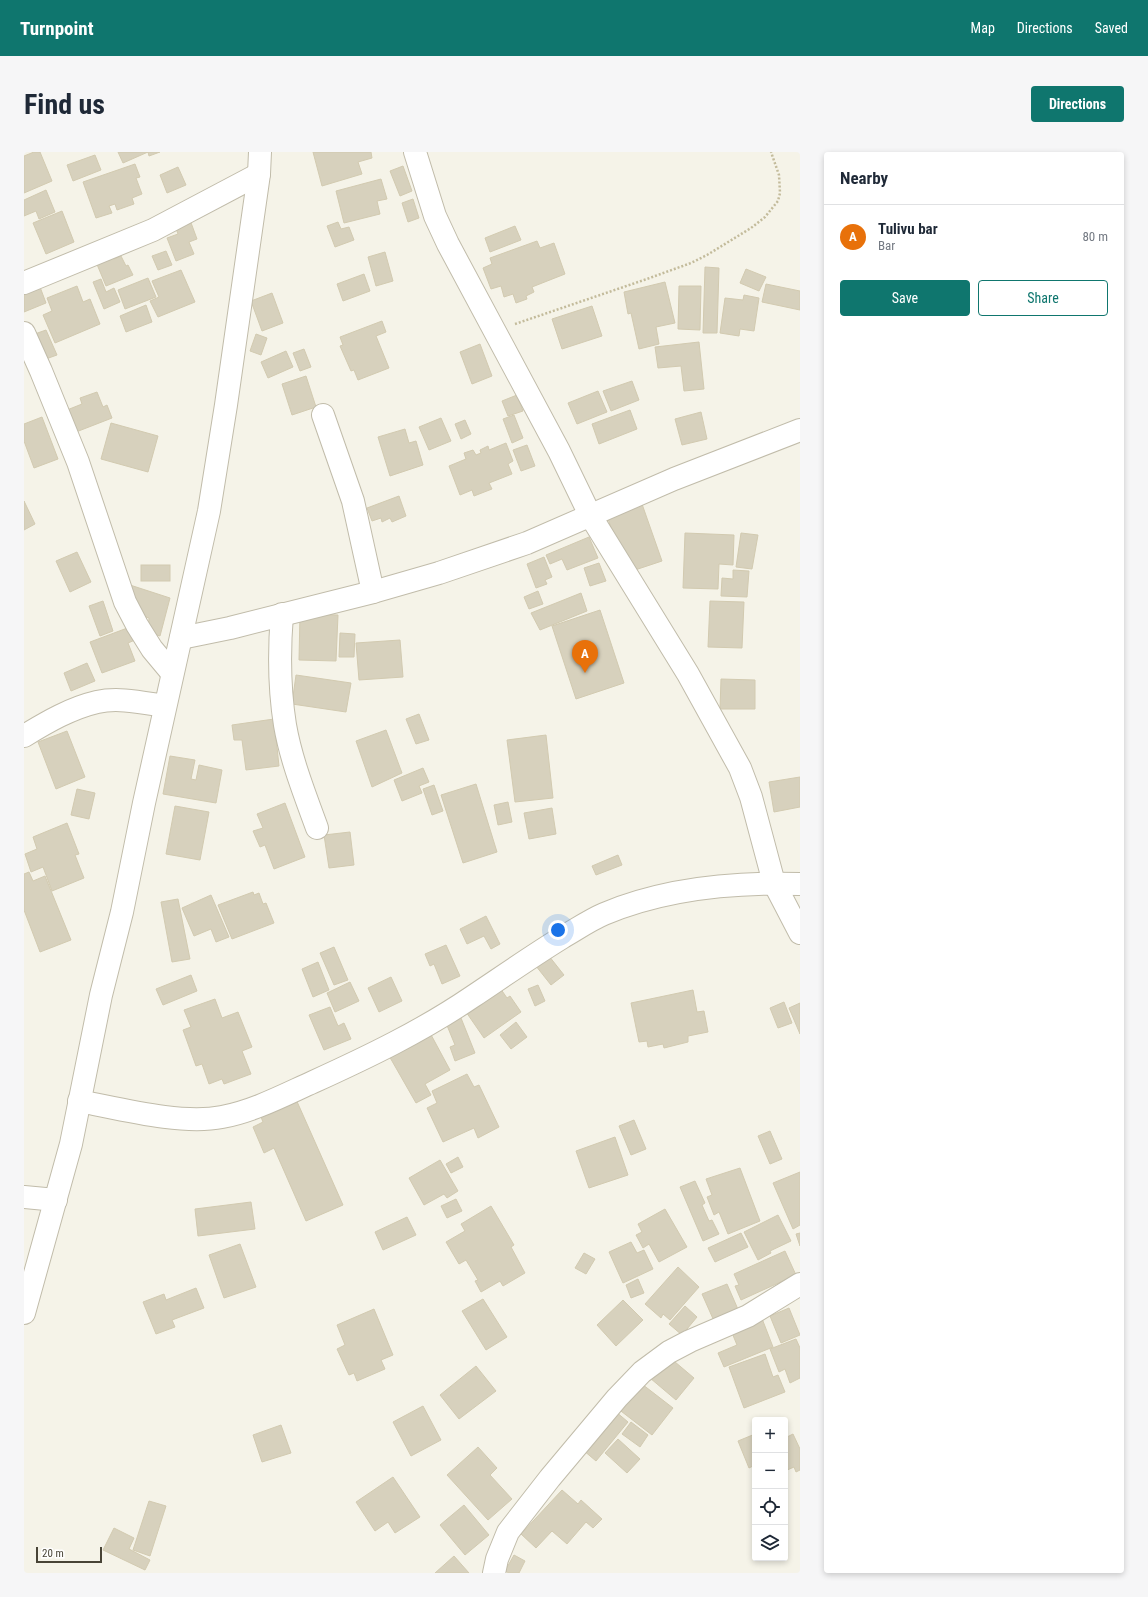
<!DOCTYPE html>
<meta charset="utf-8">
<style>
body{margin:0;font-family:"Roboto Condensed",sans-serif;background:#f6f6f7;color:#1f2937}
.controls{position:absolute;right:12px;bottom:12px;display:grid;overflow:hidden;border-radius:4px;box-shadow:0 2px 6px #0003}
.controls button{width:36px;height:36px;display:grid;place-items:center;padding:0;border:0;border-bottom:1px solid #e0e1e3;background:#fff;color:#1f2937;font:20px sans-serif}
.scale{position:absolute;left:12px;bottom:10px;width:66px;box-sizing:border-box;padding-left:4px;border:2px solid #484436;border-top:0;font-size:11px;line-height:14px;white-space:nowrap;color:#484436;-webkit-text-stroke:3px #fff;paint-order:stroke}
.you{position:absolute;left:534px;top:778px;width:14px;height:14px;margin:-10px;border:3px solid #fff;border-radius:50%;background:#1a73e8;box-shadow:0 0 0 6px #1a73e833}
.badge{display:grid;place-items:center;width:26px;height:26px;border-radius:50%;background:#0f766e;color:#fff;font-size:13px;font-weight:700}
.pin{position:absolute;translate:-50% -33px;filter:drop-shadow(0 1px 2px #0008)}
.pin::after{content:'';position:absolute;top:21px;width:14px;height:12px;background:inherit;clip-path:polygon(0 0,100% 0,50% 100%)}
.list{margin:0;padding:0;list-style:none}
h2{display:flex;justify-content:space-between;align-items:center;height:52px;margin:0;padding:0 16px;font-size:17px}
h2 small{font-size:13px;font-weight:400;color:#747a83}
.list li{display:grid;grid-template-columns:26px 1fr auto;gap:12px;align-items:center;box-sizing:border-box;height:64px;padding:0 16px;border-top:1px solid #e0e1e3}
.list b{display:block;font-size:15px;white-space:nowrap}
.list p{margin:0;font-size:13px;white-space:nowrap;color:#747a83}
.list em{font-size:13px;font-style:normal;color:#747a83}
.actions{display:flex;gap:8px;padding:12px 16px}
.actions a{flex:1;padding:9px 0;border:1px solid #0f766e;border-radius:4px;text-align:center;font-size:14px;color:#0f766e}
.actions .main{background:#0f766e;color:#fff}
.icon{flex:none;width:22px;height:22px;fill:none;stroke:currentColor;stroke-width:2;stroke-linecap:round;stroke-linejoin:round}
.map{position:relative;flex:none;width:776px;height:1421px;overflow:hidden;border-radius:4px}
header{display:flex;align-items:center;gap:24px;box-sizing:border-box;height:56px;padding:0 20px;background:#0f766e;color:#fff}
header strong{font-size:19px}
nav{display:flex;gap:22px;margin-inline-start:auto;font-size:14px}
.intro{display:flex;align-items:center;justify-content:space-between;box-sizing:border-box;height:96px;padding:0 24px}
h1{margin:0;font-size:28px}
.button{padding:10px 18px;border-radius:4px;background:#0f766e;color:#fff;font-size:14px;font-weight:700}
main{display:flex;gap:24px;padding:0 24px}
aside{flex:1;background:#fff;border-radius:4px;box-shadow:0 2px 6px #0003}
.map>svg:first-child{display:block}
</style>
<header>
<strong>Turnpoint</strong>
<nav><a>Map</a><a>Directions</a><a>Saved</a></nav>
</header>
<div class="intro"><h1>Find us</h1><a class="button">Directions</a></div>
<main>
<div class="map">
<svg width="776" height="1421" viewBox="0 0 776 1421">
<rect width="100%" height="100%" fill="#f5f3e8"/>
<g fill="#d7d1bd" stroke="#d2cab0">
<path d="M10 0H16L28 29 0 41V4Z"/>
<path d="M94 0H136L125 4 124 0 99 11Z"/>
<path d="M289 0H347L348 6 334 10 338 22 298 34Z"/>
<path d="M71 3 77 18 49 29 43 13Z"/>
<path d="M111 12 116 25 112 26 118 42 108 46 110 52 93 58 91 52 85 54 88 61 72 66 59 30Z"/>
<path d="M379 14 388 39 376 44 366 19Z"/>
<path d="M154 15 162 33 143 41 136 23Z"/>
<path d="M357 27 363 47 353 49 356 62 320 71 312 39Z"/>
<path d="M22 38 31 60 15 67 12 59 0 64V48Z"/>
<path d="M389 47 395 66 384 70 378 51Z"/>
<path d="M38 59 50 90 22 102 9 71Z"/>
<path d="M166 68 173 87 165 90 170 102 152 109 143 86 154 82 151 74Z"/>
<path d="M314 70 317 77 325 75 330 88 311 95 303 74Z"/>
<path d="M491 74 497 88 466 100 461 86Z"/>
<path d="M513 89 516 96 530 91 541 122 508 135 510 140 502 144 503 147 492 151 489 142 480 145 477 134 467 137 459 116 468 112 466 106Z"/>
<path d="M142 99 148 113 134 118 128 104Z"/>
<path d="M361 100 369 129 352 134 344 105Z"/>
<path d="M88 103 90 107 97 104 102 114 104 113 109 123 82 134 72 110Z"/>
<path d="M681 115 695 116 693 181H679Z"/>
<path d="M722 117 742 125 735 139 716 131Z"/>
<path d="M157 118 171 150 134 165 126 149 135 145 128 129Z"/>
<path d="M340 122 346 139 319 149 313 132Z"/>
<path d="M124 126 132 145 101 157 94 138Z"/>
<path d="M77 127 82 140 90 136 96 150 80 157 69 130Z"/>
<path d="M641 130 651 171 632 175 635 192 615 197 607 161 604 162 600 140Z"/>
<path d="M742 132 776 139V158L738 150Z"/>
<path d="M53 134 59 150 66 147 76 172 31 191 19 163 28 159 23 146Z"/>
<path d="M655 134H677L676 178 654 177Z"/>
<path d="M16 135 22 151 0 160V141Z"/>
<path d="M248 141 259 171 238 179 227 149Z"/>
<path d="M720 143 735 146 730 179 716 177 715 184 696 181 701 146 719 148Z"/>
<path d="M122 153 128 170 102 180 96 164Z"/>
<path d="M568 154 578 184 538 197 528 167Z"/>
<path d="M358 169 362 180 352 184 365 216 334 228 330 218 327 219 316 194 319 193 316 185Z"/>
<path d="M22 178 33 203 19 208 8 183Z"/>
<path d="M232 182 243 186 237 203 226 199Z"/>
<path d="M675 190 680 237 660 239 657 214 634 216 631 195Z"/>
<path d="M456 192 468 224 448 232 436 200Z"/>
<path d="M280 197 287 215 276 219 269 201Z"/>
<path d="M262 199 269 215 244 226 237 210Z"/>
<path d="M282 224 292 255 268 263 258 232Z"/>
<path d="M608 229 615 248 587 259 579 239Z"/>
<path d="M574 239 583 260 553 272 544 251Z"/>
<path d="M73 240 79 255 83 253 88 266 52 280 43 258 58 252 56 246Z"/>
<path d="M493 243 499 259 484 264 478 249Z"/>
<path d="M606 258 613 277 575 292 568 272Z"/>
<path d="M677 260 683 287 658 293 651 267Z"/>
<path d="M490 263 499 286 488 291 479 267Z"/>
<path d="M18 265 34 307 10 316 0 289V272Z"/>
<path d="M417 266 427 289 405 298 395 275Z"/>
<path d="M441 268 447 282 437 287 431 272Z"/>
<path d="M87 271 134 284 124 320 77 307Z"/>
<path d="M381 277 385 291 392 289 399 313 366 324 354 285Z"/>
<path d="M482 291 489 309 484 312 488 322 465 331 468 337 450 344 448 338 436 343 425 314 442 307 440 301 449 298 452 303 457 301 456 298 464 294 465 298Z"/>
<path d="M503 293 511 314 497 319 489 298Z"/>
<path d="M375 344 382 364 368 370 366 366 358 370 357 366 348 369 343 356Z"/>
<path d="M0 349 11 372 0 378Z"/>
<path d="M618 352 638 409 608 419 599 410 583 364Z"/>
<path d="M661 381 710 383 709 413 695 412 694 437 659 436Z"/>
<path d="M717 381 734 383 728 417 712 415Z"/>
<path d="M565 385 574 406 543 418 538 407 526 412 522 403Z"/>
<path d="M53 400 67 430 46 440 32 409Z"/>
<path d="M520 405 528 425 521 428 523 432 512 436 503 412Z"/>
<path d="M575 411 582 429 566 434 560 416Z"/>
<rect x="117" y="413" width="29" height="16"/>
<path d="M709 418 725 419 723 445 697 444 698 426 709 427Z"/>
<path d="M106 433 146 446 136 484 124 480 125 466 116 463Z"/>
<path d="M514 439 519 452 505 457 500 445Z"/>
<path d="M557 441 563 459 516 478 507 461Z"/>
<path d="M79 449 89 479 76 484 65 454Z"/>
<path d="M686 449 720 450 718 496 684 495Z"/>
<path d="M576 458 600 531 552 547 528 474Z"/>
<path d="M276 462 314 463 312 509 275 508Z"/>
<path d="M106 475 111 488 104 491 111 509 78 521 66 490Z"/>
<path d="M316 481 331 482 330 505H315Z"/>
<path d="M376 488 379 525 335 528 332 491Z"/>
<path d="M63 511 71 529 47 539 40 521Z"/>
<path d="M272 523 327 531 322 560 268 552Z"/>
<path d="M697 527 731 528V557H696Z"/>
<path d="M395 562 405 588 392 592 382 567Z"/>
<path d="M250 567 255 614 222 618 218 588H210L208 573Z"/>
<path d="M362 578 378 621 348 635 332 589Z"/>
<path d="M43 579 61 625 32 637 14 590Z"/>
<path d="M522 583 529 646 491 650 483 588Z"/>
<path d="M146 604 171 608 167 627 172 628 175 613 198 618 192 651 139 642Z"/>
<path d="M399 616 405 630 395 634 398 641 378 649 370 628Z"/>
<path d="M776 625V655L750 660 745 630Z"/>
<path d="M452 632 473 700 439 711 417 643Z"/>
<path d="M410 633 419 659 408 663 399 637Z"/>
<path d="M53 637 71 641 65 667 47 663Z"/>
<path d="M484 650 488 670 474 673 470 653Z"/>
<path d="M261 651 281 705 250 717 241 693 236 695 229 679 239 676 233 662Z"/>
<path d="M151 654 185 660 176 708 142 702Z"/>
<path d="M528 656 532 682 505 687 500 661Z"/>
<path d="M43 671 55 702 51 703 60 726 28 739 19 715 7 720 1 702 13 697 9 685Z"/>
<path d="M326 680 330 713 305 716 300 683Z"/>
<path d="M594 703 598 713 572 723 568 714Z"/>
<path d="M5 720 9 729 21 724 47 788 16 800 0 758V722Z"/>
<path d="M229 740 230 743 235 741 239 752 242 751 250 771 208 787 194 753Z"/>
<path d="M187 743 205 785 192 790 187 777 170 784 158 756Z"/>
<path d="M154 747 166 807 148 810 137 750Z"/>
<path d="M462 764 476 792 467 797 460 784 443 792 436 777Z"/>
<path d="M422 793 436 824 418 832 410 812 406 814 401 802Z"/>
<path d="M310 795 324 828 310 833 296 801Z"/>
<path d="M521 799 540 823 527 833 508 809Z"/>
<path d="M294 810 305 838 289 845 278 817Z"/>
<path d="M167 823 173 839 139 853 132 837Z"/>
<path d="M367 825 378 849 355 860 344 836Z"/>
<path d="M326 830 335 849 311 860 303 841Z"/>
<path d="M474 833 483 846 486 844 497 860 460 886 440 857Z"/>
<path d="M514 833 521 849 511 854 504 837Z"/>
<path d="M669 838 673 860 680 859 684 880 664 884V890L640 896 639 892 624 895 623 889 615 890 607 851Z"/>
<path d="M191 847 198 866 214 860 228 895 218 899 227 922 200 932 198 927 185 932 178 912 172 914 159 878 167 875 160 858Z"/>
<path d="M760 850 768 871 754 876 746 856Z"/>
<path d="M776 851V882L765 856Z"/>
<path d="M306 855 314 874 320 871 327 887 300 898 285 863Z"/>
<path d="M437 866 451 901 431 909 426 895 431 893 422 871Z"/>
<path d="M492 870 503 885 487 897 476 883Z"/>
<path d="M405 879 426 918 401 932 407 943 392 951 364 902Z"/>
<path d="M443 922 450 935 455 933 475 975 454 986 450 976 419 990 403 956 413 951 408 939Z"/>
<path d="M271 945 319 1053 282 1069 250 996 240 1001 229 975 239 970 235 960Z"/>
<path d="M610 968 622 997 607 1003 595 974Z"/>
<path d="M746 979 758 1007 746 1012 734 984Z"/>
<path d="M591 985 604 1023 565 1036 552 999Z"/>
<path d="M434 1005 439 1015 427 1021 422 1012Z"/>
<path d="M416 1008 434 1039 423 1046 420 1042 400 1053 385 1026Z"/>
<path d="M716 1016 736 1069 704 1082 695 1060 690 1063 683 1045 688 1043 682 1027Z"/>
<path d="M776 1020V1073L769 1077 749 1031Z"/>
<path d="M671 1029 681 1051 678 1053 685 1069 688 1068 695 1082 679 1089 656 1035Z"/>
<path d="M432 1047 438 1059 423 1066 417 1054Z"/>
<path d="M227 1050 231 1077 174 1084 171 1057Z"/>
<path d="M467 1054 490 1093 487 1095 501 1121 479 1134 476 1129 457 1140 451 1129 454 1128 442 1108 435 1112 422 1090 441 1079 437 1072Z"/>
<path d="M641 1057 663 1095 635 1110 625 1092 619 1096 612 1083 618 1080 614 1072Z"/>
<path d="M754 1063 767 1089 746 1099 747 1101 734 1108 720 1080Z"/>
<path d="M383 1065 392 1083 359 1098 351 1080Z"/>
<path d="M717 1081 724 1095 691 1110 684 1096Z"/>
<path d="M776 1081V1094L772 1082Z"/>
<path d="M607 1090 613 1101 620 1098 629 1117 599 1131 585 1100Z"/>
<path d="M216 1092 232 1135 200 1146 185 1103Z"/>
<path d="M761 1099 772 1123 717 1148 711 1134 715 1133 710 1122Z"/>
<path d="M560 1101 571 1107 562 1122 551 1116Z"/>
<path d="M654 1115 675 1135 646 1168 639 1162 637 1166 621 1152Z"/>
<path d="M614 1127 620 1141 607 1146 602 1133Z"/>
<path d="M703 1132 716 1162 690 1169 678 1142Z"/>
<path d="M172 1136 180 1156 148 1168 151 1175 132 1182 119 1150 140 1142 142 1148Z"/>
<path d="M459 1147 483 1185 462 1198 438 1159Z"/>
<path d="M599 1148 619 1168 592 1194 573 1173Z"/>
<path d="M661 1154 673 1165 658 1183 645 1172Z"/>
<path d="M765 1156 776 1183 757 1191 746 1164Z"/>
<path d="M350 1157 369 1203 357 1208 361 1217 333 1229 330 1221 325 1223 313 1197 321 1193 313 1173Z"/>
<path d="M737 1164 749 1195 700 1215 694 1201 713 1193 706 1176Z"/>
<path d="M772 1187 776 1196V1226L766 1231 761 1217 755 1220 746 1197Z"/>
<path d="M741 1202 749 1225 754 1223 761 1240 720 1256 705 1215Z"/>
<path d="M644 1204 670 1226 652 1248 626 1226Z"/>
<path d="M452 1214 472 1239 435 1267 416 1243Z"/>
<path d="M614 1229 649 1256 628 1283 593 1256Z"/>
<path d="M399 1254 417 1288 387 1304 369 1270Z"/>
<path d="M591 1259 604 1270 572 1309 559 1298Z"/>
<path d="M607 1270 624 1283 616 1295 598 1282Z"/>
<path d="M257 1273 267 1301 238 1310 229 1283Z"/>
<path d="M731 1282V1313L725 1316 714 1289Z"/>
<path d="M769 1282 776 1297V1318L772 1320 770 1315 761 1319V1286Z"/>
<path d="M594 1287 616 1307 603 1321 581 1301Z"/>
<path d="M454 1295 473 1316 466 1323 488 1347 464 1368 423 1323Z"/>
<path d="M369 1325 396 1365 371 1381 364 1370 351 1379 332 1350Z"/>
<path d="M538 1338 554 1352 557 1348 578 1367 569 1376 562 1370 543 1392 528 1379 512 1396 497 1382Z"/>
<path d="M125 1349 142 1354 126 1404 109 1398Z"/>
<path d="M440 1353 465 1383 441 1403 416 1373Z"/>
<path d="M90 1376 110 1386 105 1397 126 1408 121 1418 79 1398Z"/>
<path d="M490 1403 501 1409 495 1421H485L481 1419Z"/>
<path d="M430 1404 445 1421H411Z"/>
</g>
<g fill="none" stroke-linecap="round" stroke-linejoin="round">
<defs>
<g id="minor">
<path d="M391 0 411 64 424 92 535 299 566 363 664 522 716 616 727 645 750 731 776 781"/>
<path d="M0 131 129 78 235 22"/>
<path d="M0 181 17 219 54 310 101 450 113 473 128 497 148 521"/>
<path d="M299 263 329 349 349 440"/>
<path d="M258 462C255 499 255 536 261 573 267 608 281 643 293 676"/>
<path d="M157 486 206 476 349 440 415 421 503 391 650 327 776 278"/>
<path d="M0 584C23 570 47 556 73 550 95 545 120 551 141 554"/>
<path d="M55 949C97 957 157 973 198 965 230 959 260 943 289 930 344 905 398 879 448 845 478 825 508 804 539 785 553 777 566 768 580 762 642 736 710 730 776 732"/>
<path d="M0 1045 32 1048"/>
<path d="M0 1161 47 992 77 843 98 760 120 651 185 359 202 253 235 22 236 0"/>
<path d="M470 1421 473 1407 484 1380 526 1326 593 1246 618 1220 645 1200 666 1189 724 1164 776 1132"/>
</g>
</defs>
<use href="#minor" stroke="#c1bcaa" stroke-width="24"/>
<path stroke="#c3bb9b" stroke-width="2.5" stroke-dasharray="2 2" stroke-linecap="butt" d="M491 172 620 128 667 111 683 103 727 76 741 65 754 49 756 41 755 23 747 0"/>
<use href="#minor" stroke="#fff" stroke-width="22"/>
</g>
</svg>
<div class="controls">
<button>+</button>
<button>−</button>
<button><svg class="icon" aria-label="locate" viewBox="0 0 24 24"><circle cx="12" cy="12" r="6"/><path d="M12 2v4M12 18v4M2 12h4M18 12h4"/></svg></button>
<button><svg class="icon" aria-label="layers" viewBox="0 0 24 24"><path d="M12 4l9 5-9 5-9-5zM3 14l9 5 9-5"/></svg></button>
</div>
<div class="scale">20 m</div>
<div class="you"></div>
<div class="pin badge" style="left:561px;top:521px;background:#e8710a">A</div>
</div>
<aside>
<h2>Nearby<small></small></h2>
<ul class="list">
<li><span class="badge" style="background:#e8710a">A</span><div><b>Tulivu bar</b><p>Bar</p></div><em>80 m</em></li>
</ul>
<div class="actions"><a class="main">Save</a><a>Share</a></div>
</aside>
</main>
